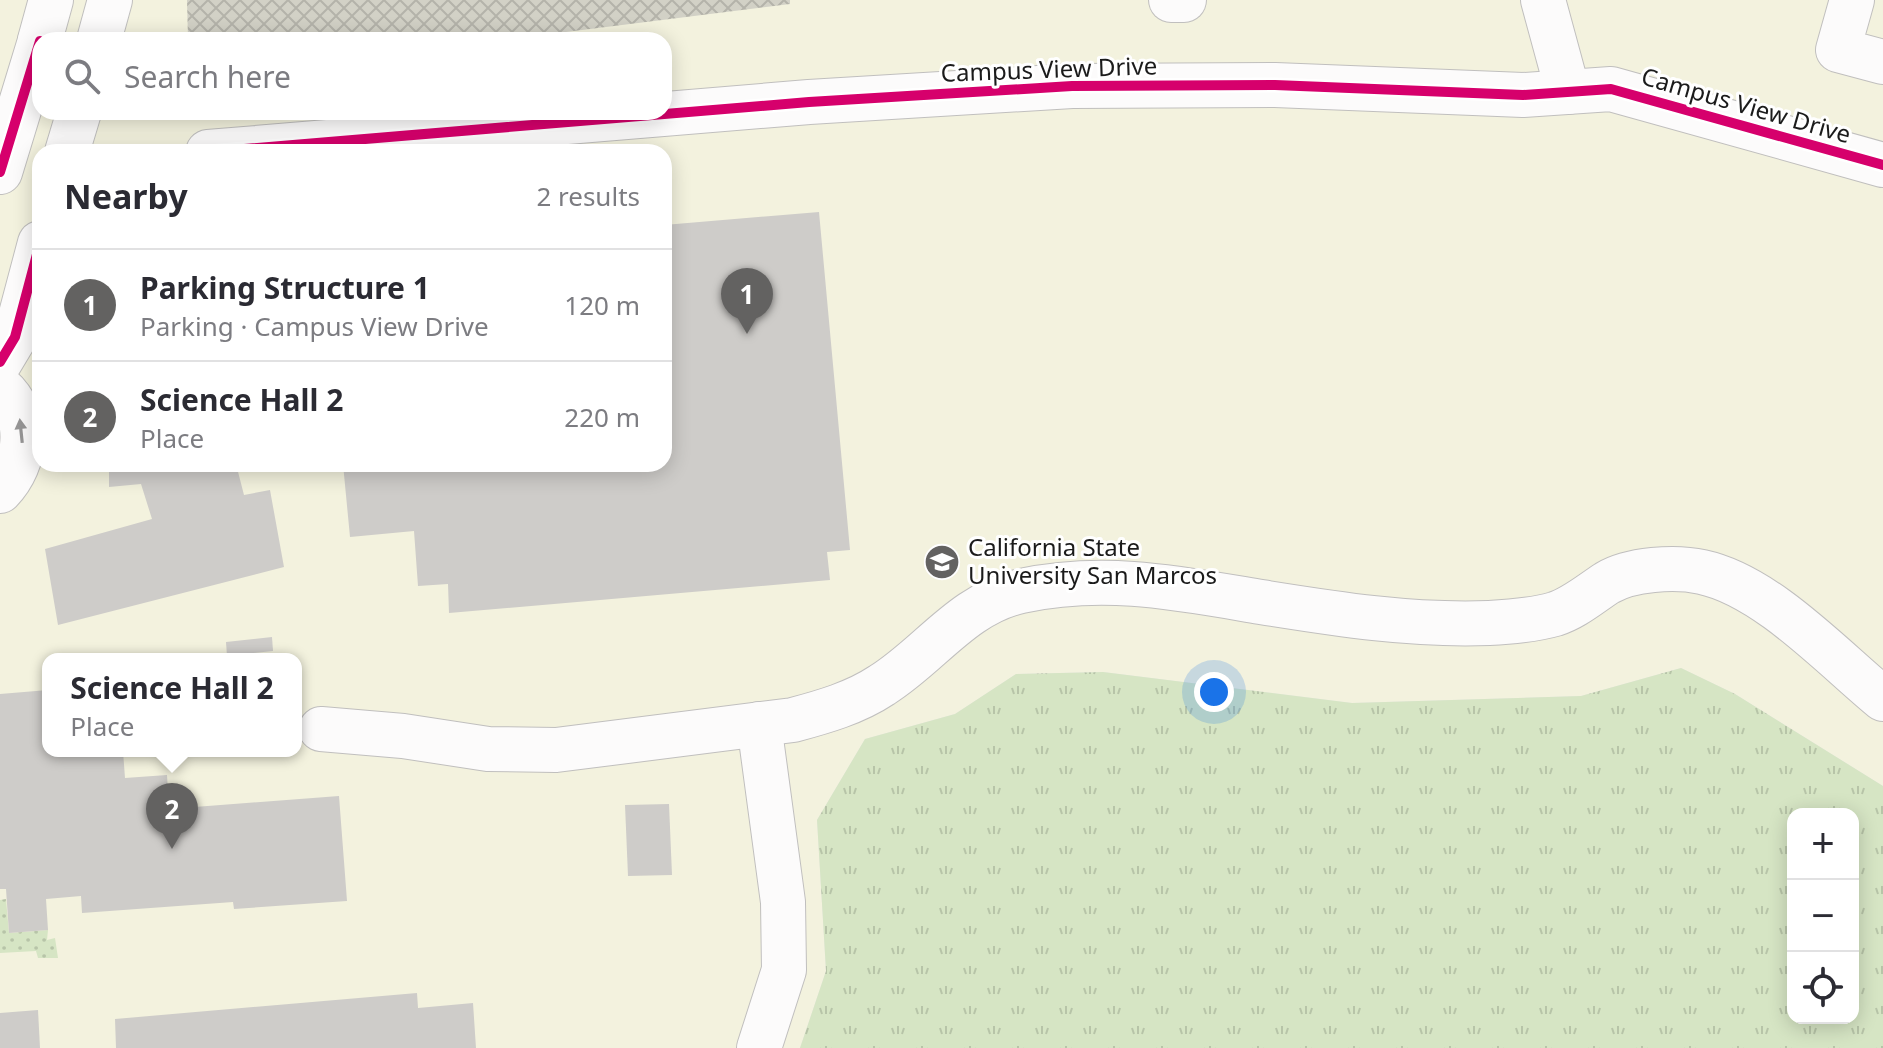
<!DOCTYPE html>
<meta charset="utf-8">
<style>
body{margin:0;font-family:"Noto Sans",sans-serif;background:#f2f2f3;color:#2b2b33}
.controls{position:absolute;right:24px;bottom:24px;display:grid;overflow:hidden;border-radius:16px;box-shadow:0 4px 20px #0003}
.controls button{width:72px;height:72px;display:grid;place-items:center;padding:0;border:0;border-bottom:2px solid #e1e1e2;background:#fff;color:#2b2b33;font:40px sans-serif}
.you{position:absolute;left:1214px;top:692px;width:28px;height:28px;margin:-20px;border:6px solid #fff;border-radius:50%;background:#1a73e8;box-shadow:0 0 0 12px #1a73e833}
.badge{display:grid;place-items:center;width:52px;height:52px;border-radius:50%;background:#636261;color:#fff;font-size:26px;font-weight:700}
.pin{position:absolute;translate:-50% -66px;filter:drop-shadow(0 2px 4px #0008)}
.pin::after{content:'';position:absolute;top:42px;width:28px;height:24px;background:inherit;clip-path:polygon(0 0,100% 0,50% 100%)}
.popup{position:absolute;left:42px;top:653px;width:260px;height:104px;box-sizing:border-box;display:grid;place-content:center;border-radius:16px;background:#fff;filter:drop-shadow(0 2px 6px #0005);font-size:26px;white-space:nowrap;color:#7c7c81}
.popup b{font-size:30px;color:#2b2b33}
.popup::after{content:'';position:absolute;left:50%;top:100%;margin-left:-16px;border:16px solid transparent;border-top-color:#fff}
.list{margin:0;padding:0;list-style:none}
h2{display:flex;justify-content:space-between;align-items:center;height:104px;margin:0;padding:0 32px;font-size:34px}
h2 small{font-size:26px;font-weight:400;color:#7c7c81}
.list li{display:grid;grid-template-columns:52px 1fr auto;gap:24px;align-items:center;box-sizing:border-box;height:112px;padding:0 32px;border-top:2px solid #e1e1e2}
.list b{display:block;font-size:30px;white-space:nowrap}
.list p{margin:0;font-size:26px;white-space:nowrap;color:#7c7c81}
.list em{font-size:26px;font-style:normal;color:#7c7c81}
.icon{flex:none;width:44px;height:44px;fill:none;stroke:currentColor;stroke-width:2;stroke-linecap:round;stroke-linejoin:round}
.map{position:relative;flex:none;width:1883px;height:1048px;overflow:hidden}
.search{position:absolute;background:#fff;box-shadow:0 4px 20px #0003;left:32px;top:32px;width:640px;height:88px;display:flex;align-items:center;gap:20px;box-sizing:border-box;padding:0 28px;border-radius:24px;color:#7c7c81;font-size:30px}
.panel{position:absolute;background:#fff;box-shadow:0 4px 20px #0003;left:32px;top:144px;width:640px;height:328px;border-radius:24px}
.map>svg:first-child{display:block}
</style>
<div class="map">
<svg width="1883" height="1048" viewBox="0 0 1883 1048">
<defs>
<pattern id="construction-cross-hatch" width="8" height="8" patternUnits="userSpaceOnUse" patternTransform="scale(2)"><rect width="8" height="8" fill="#d2d1c6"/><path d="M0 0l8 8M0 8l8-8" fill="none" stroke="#b4b3aa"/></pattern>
<pattern id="grass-tufts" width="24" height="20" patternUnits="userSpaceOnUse" patternTransform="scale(2)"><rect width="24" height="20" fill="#d6e5c4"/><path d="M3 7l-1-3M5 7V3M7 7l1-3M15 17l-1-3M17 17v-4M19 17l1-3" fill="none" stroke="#b7c4a8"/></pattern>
<pattern id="garden-dots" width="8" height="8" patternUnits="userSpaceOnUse" patternTransform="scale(2)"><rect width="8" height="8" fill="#d6e5c4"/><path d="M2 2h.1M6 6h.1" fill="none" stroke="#b7c4a8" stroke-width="1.8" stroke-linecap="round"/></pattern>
</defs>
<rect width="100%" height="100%" fill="#e9e7e4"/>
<path fill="#f3f2de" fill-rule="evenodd" d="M0 0H1883V786L1735 694 1681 668 1581 696 1352 703 1103 672 1016 674 955 714 865 739 817 820 826 971 800 1048H0ZM40 40H664V112H40ZM40 152H664V464H40ZM48 659H296V751H48Z"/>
<path fill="url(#construction-cross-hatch)" d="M187 0H790V4L501 40H188Z"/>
<path fill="url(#grass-tufts)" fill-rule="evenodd" d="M1681 668 1735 694 1883 786V1048H800L826 971 817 820 865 739 955 714 1016 674 1103 672 1352 703 1581 696ZM1793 814H1853V1018H1793Z"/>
<path fill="url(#garden-dots)" d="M6 899 9 933 48 930 47 940 55 938 58 958H38L36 951 0 953V900Z"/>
<g fill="#ceccc9">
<path d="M819 212 850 550 827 552 830 580 449 613 448 584 418 586 414 531 350 537 343 464H664V225Z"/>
<path d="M109 464H236L244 495 270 490 284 567 58 625 45 549 152 519 141 484 109 487Z"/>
<path d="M272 637 273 651 227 656 226 642Z"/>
<path d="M48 690V751H123L125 778 167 775 169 809 339 796 347 901 234 909 233 902 82 913 81 896 46 899 48 930 9 933 6 889H0V694Z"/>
<path d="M669 804 672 875 628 876 625 805Z"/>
<path d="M417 993 418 1008 473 1003 476 1048H116L115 1019Z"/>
<path d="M38 1010 40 1048H0V1013Z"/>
</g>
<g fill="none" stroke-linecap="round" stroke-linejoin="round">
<defs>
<g id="minor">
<path d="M1171 0H1184"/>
<path d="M1543 0 1568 92"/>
<path d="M1852 0 1838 50 1883 62"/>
<path d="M40 40 51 0"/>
<path d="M99 40 110 0"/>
<path d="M67 152 79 112"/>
<path d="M208 152 809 102 1072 86 1275 85 1523 95 1611 89 1883 165"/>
<path d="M0 172 40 41"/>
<path d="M0 362 15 337 40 243"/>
<path d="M0 387C32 415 28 462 0 491"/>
<path d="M759 724 783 902 784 970 759 1048"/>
<path d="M321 729 403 736 488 749 556 750 793 720C823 712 855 703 882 685 930 655 962 604 1021 591 1105 573 1178 588 1261 602 1336 614 1412 626 1489 623 1510 622 1534 620 1555 614 1574 608 1590 594 1607 583 1630 569 1675 566 1702 572 1767 586 1832 657 1883 699"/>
</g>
</defs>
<use href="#minor" stroke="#c0bfbe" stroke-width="46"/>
<use href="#minor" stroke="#fcfbfb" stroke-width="44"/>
<defs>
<g id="cycleway">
<path d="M208 152 809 102 1072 86 1275 85 1523 95 1611 89 1883 165"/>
<path d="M0 172 40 41"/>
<path d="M0 362 15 337 40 243"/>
</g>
</defs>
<use href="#cycleway" stroke="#fff" stroke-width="15"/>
<use href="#cycleway" stroke="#d6006c" stroke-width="10"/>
</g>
<defs><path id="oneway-solid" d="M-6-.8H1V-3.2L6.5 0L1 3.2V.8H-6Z" transform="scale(2)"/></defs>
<use fill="#979696" href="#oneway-solid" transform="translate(21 431) rotate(-96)"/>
<defs>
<symbol id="university-disc" viewBox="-11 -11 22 22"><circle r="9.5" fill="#636261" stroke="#fff"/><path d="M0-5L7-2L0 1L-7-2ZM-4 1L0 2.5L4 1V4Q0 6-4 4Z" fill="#fff"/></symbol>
</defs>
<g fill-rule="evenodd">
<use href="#university-disc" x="922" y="542" width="40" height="40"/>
</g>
<g text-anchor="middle" stroke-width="6" stroke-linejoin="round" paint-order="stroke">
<g font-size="24" fill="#1b1b1b" stroke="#fff">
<text transform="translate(1049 70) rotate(-2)" y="8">Campus View Drive</text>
<text transform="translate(1746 106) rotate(16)" y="8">Campus View Drive</text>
</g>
<g font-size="24" fill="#1b1b1b" stroke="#fff" text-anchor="start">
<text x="968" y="556">California State<tspan x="968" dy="28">University San Marcos</tspan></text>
</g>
</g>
</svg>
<div class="controls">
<button>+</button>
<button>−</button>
<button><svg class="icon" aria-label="locate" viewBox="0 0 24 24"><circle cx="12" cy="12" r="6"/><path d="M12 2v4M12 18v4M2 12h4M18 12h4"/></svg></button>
</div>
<div class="you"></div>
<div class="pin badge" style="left:747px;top:334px">1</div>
<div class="pin badge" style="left:172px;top:849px">2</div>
<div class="popup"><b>Science Hall 2</b>Place</div>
<div class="search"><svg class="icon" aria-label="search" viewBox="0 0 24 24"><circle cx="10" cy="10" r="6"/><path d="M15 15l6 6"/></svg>Search here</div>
<section class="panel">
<h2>Nearby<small>2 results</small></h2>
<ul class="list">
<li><span class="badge">1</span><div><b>Parking Structure 1</b><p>Parking · Campus View Drive</p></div><em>120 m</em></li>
<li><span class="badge">2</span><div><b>Science Hall 2</b><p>Place</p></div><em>220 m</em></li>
</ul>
</section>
</div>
